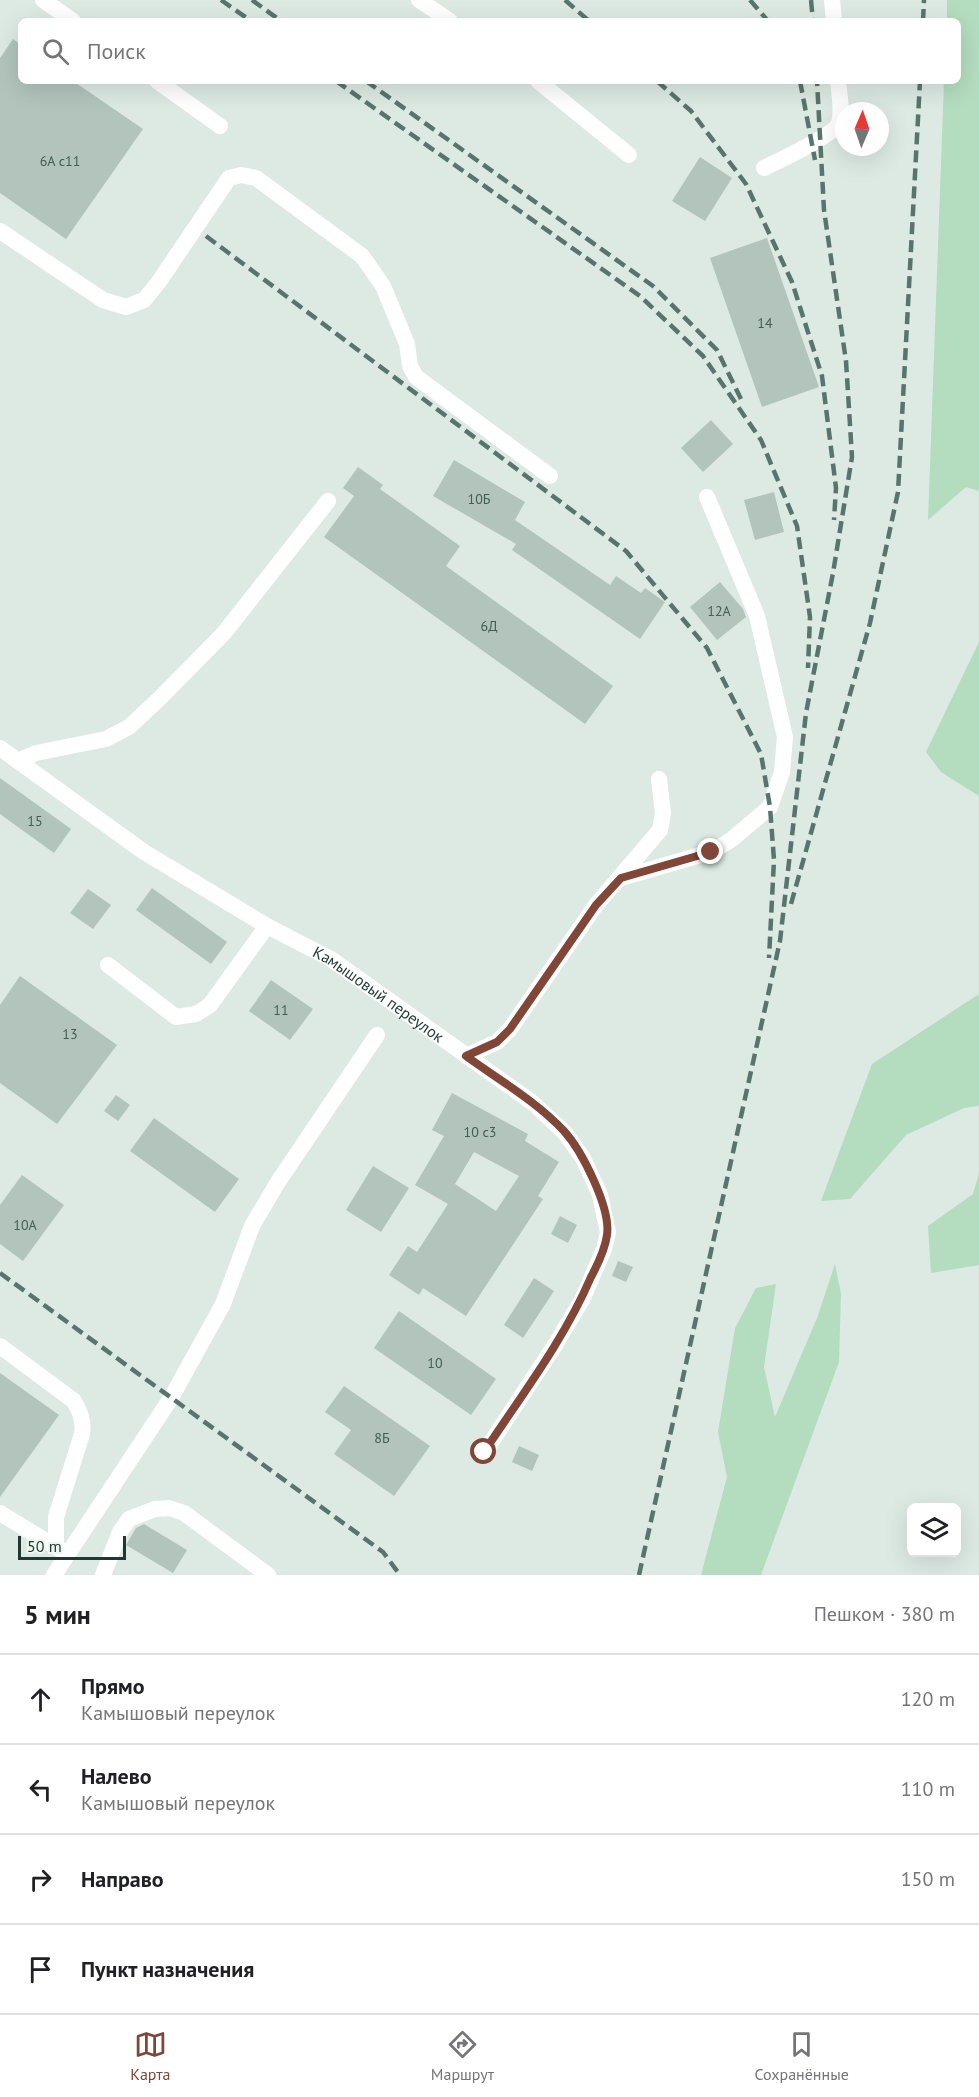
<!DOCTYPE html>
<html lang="ru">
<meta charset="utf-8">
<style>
body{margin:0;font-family:"PT Sans",sans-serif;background:#f6f6f6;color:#202124}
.controls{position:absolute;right:18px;bottom:18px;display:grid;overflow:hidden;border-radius:9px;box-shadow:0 6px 24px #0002}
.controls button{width:54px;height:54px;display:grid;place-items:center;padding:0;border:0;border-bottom:2px solid #e0e0e0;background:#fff;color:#202124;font:30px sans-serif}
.compass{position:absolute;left:835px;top:102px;width:54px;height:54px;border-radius:50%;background:#fff;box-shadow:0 6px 24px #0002;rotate:2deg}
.scale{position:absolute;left:18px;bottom:15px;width:108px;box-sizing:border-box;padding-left:6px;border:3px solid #1e3931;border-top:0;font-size:16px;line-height:21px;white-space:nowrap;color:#1e3931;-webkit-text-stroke:4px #edf6f1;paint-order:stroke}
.stop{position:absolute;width:18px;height:18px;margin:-14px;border:4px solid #804637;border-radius:50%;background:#fff}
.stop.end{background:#804637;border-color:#fff;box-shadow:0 2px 6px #0008}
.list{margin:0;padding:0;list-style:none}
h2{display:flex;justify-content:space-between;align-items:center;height:78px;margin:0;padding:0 24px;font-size:26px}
h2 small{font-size:20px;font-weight:400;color:#757577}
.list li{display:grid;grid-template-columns:39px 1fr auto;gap:18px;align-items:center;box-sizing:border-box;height:90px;padding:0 24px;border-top:2px solid #e0e0e0}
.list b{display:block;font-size:22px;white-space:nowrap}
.list p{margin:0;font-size:20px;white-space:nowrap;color:#757577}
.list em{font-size:20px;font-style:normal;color:#757577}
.icon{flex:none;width:33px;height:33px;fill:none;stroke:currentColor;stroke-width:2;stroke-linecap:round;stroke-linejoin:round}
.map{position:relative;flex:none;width:979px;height:1575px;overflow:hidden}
.search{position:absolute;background:#fff;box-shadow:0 6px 24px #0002;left:18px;right:18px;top:18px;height:66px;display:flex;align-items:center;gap:15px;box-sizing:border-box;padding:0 21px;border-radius:9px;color:#757577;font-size:22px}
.sheet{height:438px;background:#fff}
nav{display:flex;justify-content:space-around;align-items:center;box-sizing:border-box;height:84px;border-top:2px solid #e0e0e0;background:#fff;font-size:16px;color:#757577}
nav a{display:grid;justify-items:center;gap:3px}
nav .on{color:#804637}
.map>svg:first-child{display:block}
</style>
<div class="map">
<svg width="979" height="1575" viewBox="0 0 979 1575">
<rect width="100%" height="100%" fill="#ddeae4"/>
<g fill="#b4dcbe">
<path d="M947 0H979V491L966 487 928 520 944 81H958V21H947Z"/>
<path d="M979 642V796L941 772 926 752Z"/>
<path d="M979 994V1106L964 1108 906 1135 850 1199 821 1201 872 1064Z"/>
<path d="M979 1173V1265L931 1273 928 1226 973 1194Z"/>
<path d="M835 1264 841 1294 839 1362 761 1575H701L727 1477 718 1432 735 1328 756 1288 776 1284 764 1367 775 1417 817 1318Z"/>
</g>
<g fill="#b2c4bc" fill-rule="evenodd">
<path d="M13 39 21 45V81H73L143 129 66 239 0 193V58Z"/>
<path d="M700 157 732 178 705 221 672 201Z"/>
<path d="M767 238 819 387 762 407 710 258Z"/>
<path d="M711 420 733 444 703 472 681 448Z"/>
<path d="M454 460 525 502 515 520 610 585 616 576 641 593 645 588 665 602 640 639 512 550 516 544 433 496Z"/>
<path d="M358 467 383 485 380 489 460 546 446 566 613 686 585 724 324 537 354 496 343 488Z"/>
<path d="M774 492 784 532 755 540 744 500Z"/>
<path d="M720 582 743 609 746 617 717 640 690 607Z"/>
<path d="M0 778 71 829 54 853 0 814Z"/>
<path d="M152 888 227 942 211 964 136 910Z"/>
<path d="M88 889 111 905 93 929 70 913Z"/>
<path d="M20 976 117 1045 57 1124 0 1083V1005Z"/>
<path d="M271 980 313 1009 290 1040 249 1011Z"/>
<path d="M452 1093 528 1134 525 1141 559 1162 538 1196 543 1199 466 1316 423 1288 419 1295 389 1275 408 1246 417 1252 448 1204 415 1185 444 1136 432 1130ZM474 1152 519 1176 496 1211 455 1184Z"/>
<path d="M116 1095 130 1105 118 1121 104 1111Z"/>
<path d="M154 1118 239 1179 215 1212 130 1151Z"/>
<path d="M373 1166 409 1188 381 1232 346 1210Z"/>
<path d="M22 1175 64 1205 23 1261 0 1244V1205Z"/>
<path d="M560 1216 577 1225 568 1243 551 1234Z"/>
<path d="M618 1261 633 1267 626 1282 612 1276Z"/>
<path d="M534 1278 554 1291 523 1338 504 1325Z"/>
<path d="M399 1311 496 1379 471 1415 374 1348Z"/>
<path d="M0 1373 59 1415 0 1497Z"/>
<path d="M344 1386 430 1446 394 1496 334 1454 351 1430 325 1412Z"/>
<path d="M519 1446 539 1455 532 1471 512 1462Z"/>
<path d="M144 1524 187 1550 173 1573 126 1545 136 1528Z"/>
</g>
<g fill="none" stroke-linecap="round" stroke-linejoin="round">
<g stroke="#fff" stroke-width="16">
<path d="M43 0 73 21"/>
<path d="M419 0 450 21"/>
<path d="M832 0 834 21"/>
<path d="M157 81 220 126"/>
<path d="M538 81 629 155"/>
<path d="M764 168C778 161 834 135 839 123 843 110 839 94 838 81"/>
<path d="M0 231 103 300 126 307 144 300 158 283 229 178 241 175 256 178 362 256 383 286 407 344 410 366 416 377 550 476"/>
<path id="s1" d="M0 748 144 852 267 926 331 959 533 1103 565 1133 583 1158 600 1195 604 1214 608 1232 604 1249 582 1300 555 1345 484 1453"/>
<path d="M18 761 36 753 106 739 129 727 161 697 224 633 328 501"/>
<path d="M621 878 711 852 731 840 770 807 782 772 785 737 757 616 707 497"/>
<path d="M108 965 176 1017 196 1014 210 1005 267 926"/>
<path d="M466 1056 497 1042 510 1029 596 905 660 830 663 813 659 779"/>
<path d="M0 1346 74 1401C80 1412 84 1421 82 1434L56 1517V1547"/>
<path d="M0 1513 64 1552"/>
<path d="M54 1575 171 1398 223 1304 252 1226 278 1182 377 1035"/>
<path d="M103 1575 120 1532 129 1519 155 1509 169 1508 184 1513 268 1575"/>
</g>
<g stroke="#58756d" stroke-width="4.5" stroke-dasharray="12 6" stroke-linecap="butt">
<path d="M221 0 251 21"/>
<path d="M252 0 281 21"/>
<path d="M565 0 589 21"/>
<path d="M750 0 768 21"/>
<path d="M811 0 813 21"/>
<path d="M923 21 924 0"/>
<path d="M336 81 640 296 703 356 761 440 797 526 810 617 808 668"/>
<path d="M366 81 653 286 717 350 741 399"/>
<path d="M657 81 691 111 746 184 792 282 822 376 836 488 834 520"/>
<path d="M800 81 815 160"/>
<path d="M206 236 626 551 707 648 761 754 770 807 774 860 769 958"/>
<path d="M791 904 870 623 898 492 920 81"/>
<path d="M0 1273 383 1552 400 1575"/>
<path d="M639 1575 780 941 806 713 833 573 852 457 846 361 824 210 817 81"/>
</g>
</g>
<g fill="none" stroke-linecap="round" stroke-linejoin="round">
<path stroke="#804637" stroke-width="8" d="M484 1452C521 1396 564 1340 591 1277 598 1264 605 1250 607 1235 611 1208 582 1151 564 1131 536 1101 499 1080 466 1056L497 1042 510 1029 596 905 621 878 711 852"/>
</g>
<g text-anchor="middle" stroke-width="6" stroke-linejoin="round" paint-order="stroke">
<g font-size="14" fill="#435c54">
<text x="60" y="166">6А с11</text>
<text x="765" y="328">14</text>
<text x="479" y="504">10Б</text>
<text x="719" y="616">12А</text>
<text x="489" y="631">6Д</text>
<text x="35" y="826">15</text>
<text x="281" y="1015">11</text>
<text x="70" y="1039">13</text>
<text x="480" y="1137">10 с3</text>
<text x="25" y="1230">10А</text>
<text x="435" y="1368">10</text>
<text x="382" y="1443">8Б</text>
</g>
<g font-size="16" fill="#1e3931" stroke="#edf6f1">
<text dy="6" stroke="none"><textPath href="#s1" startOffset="452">Камышовый переулок</textPath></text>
</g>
</g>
</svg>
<div class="controls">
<button><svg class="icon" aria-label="layers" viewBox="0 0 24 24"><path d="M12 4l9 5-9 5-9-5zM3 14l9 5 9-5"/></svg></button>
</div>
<svg class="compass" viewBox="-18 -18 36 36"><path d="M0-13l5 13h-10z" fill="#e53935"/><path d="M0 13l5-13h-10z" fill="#757577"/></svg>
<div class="scale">50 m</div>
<div class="stop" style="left:484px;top:1452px"></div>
<div class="stop end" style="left:711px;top:852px"></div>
<div class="search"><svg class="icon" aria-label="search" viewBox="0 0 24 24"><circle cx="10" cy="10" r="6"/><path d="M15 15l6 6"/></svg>Поиск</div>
</div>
<section class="sheet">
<h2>5 мин<small>Пешком · 380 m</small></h2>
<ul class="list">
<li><svg class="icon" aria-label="ahead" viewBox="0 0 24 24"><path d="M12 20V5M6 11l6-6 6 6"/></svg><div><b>Прямо</b><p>Камышовый переулок</p></div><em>120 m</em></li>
<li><svg class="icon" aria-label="left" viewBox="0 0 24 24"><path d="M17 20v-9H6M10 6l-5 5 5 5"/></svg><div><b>Налево</b><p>Камышовый переулок</p></div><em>110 m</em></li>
<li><svg class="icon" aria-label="right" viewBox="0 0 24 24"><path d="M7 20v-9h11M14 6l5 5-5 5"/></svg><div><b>Направо</b></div><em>150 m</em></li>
<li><svg class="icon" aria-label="arrive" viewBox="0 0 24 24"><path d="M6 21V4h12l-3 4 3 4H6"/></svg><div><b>Пункт назначения</b></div></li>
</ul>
</section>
<nav>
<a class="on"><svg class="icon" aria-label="map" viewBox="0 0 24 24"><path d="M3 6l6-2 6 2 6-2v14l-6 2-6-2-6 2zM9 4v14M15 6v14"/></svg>Карта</a>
<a><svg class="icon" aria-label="directions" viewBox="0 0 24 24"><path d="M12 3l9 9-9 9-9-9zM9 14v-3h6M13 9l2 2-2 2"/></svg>Маршрут</a>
<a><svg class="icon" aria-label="saved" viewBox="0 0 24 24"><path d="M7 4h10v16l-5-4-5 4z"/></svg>Сохранённые</a>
</nav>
